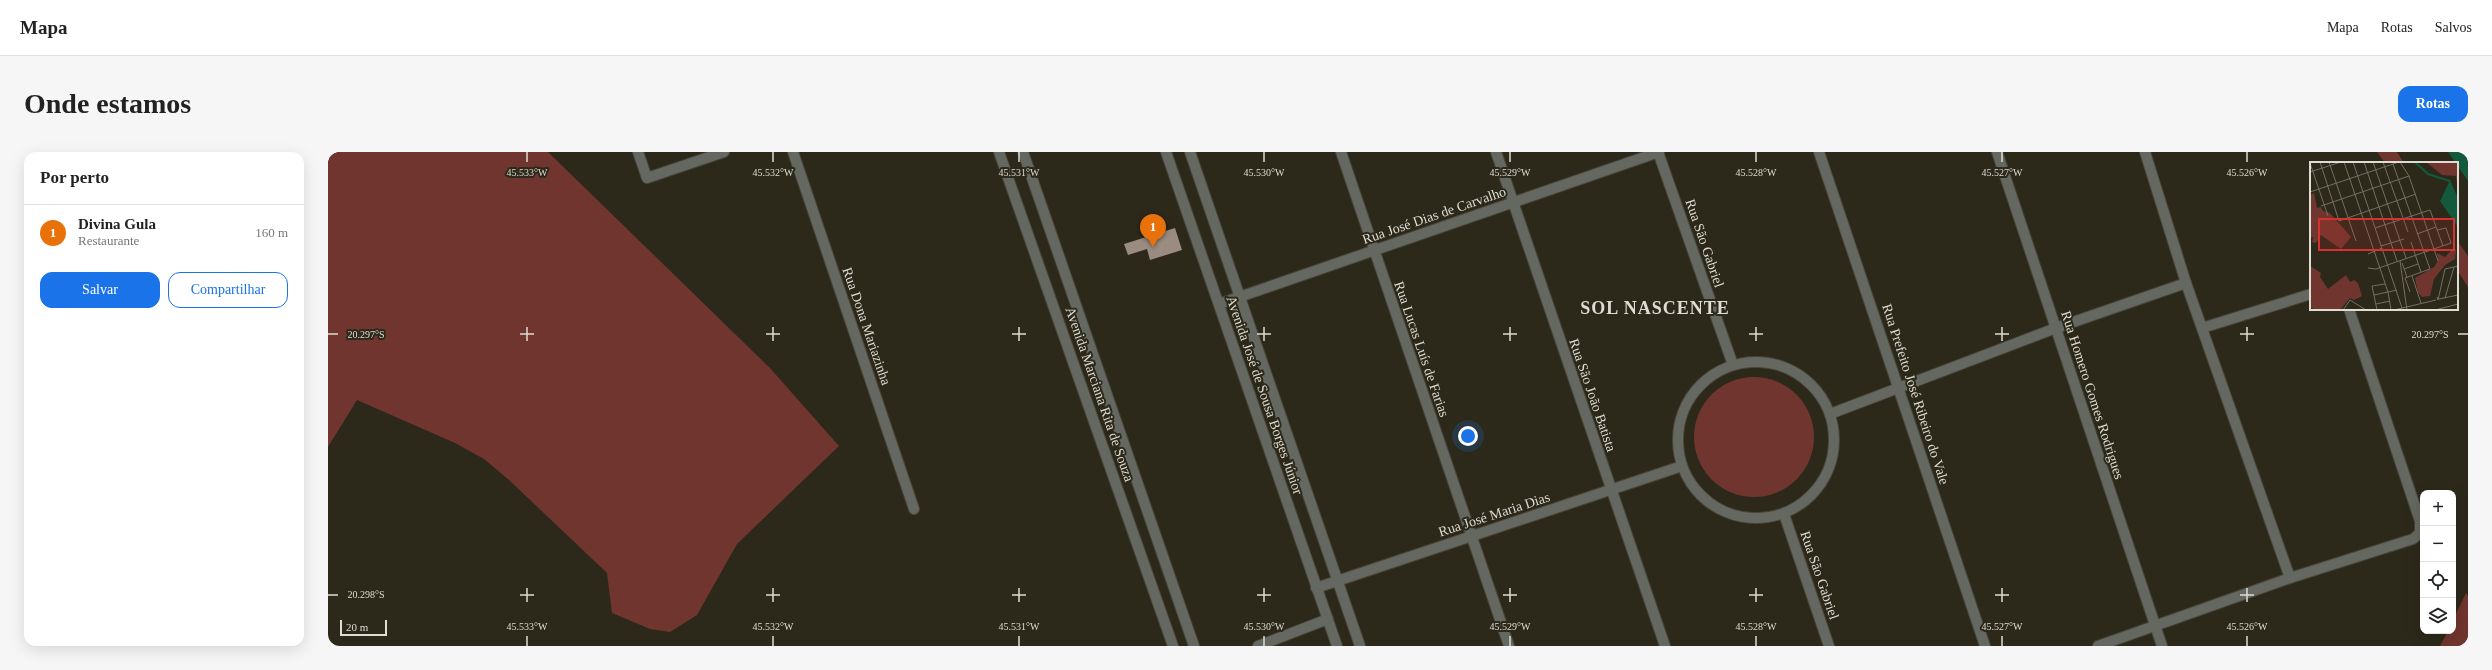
<!DOCTYPE html>
<html lang="pt">
<meta charset="utf-8">
<style>
body{margin:0;font-family:"Times New Roman",serif;background:#f6f6f6;color:#222}
.controls{position:absolute;right:12px;bottom:12px;display:grid;overflow:hidden;border-radius:8px;box-shadow:0 4px 16px #0002}
.controls button{width:36px;height:36px;display:grid;place-items:center;padding:0;border:0;border-bottom:1px solid #e0e0e0;background:#fff;color:#222;font:20px sans-serif}
.scale{position:absolute;left:12px;bottom:10px;width:47px;box-sizing:border-box;padding-left:4px;border:2px solid #dedcd3;border-top:0;font-size:11px;line-height:14px;white-space:nowrap;color:#dedcd3;-webkit-text-stroke:3px #2c281a;paint-order:stroke}
.you{position:absolute;left:1140px;top:284px;width:14px;height:14px;margin:-10px;border:3px solid #fff;border-radius:50%;background:#1a73e8;box-shadow:0 0 0 6px #1a73e833}
.badge{display:grid;place-items:center;width:26px;height:26px;border-radius:50%;background:#1a73e8;color:#fff;font-size:13px;font-weight:700}
.pin{position:absolute;translate:-50% -33px;filter:drop-shadow(0 1px 2px #0008)}
.pin::after{content:'';position:absolute;top:21px;width:14px;height:12px;background:inherit;clip-path:polygon(0 0,100% 0,50% 100%)}
.list{margin:0;padding:0;list-style:none}
h2{display:flex;justify-content:space-between;align-items:center;height:52px;margin:0;padding:0 16px;font-size:17px}
h2 small{font-size:13px;font-weight:400;color:#767676}
.list li{display:grid;grid-template-columns:26px 1fr auto;gap:12px;align-items:center;box-sizing:border-box;height:56px;padding:0 16px;border-top:1px solid #e0e0e0}
.list b{display:block;font-size:15px;white-space:nowrap}
.list p{margin:0;font-size:13px;white-space:nowrap;color:#767676}
.list em{font-size:13px;font-style:normal;color:#767676}
.actions{display:flex;gap:8px;padding:12px 16px}
.actions a{flex:1;padding:9px 0;border:1px solid #1a73e8;border-radius:12px;text-align:center;font-size:14px;color:#1a73e8}
.actions .main{background:#1a73e8;color:#fff}
.icon{flex:none;width:22px;height:22px;fill:none;stroke:currentColor;stroke-width:2;stroke-linecap:round;stroke-linejoin:round}
.map{position:relative;flex:none;width:2140px;height:494px;overflow:hidden;border-radius:12px}
header{display:flex;align-items:center;gap:24px;box-sizing:border-box;height:56px;padding:0 20px;background:#fff;border-bottom:1px solid #e0e0e0}
header strong{font-size:19px}
nav{display:flex;gap:22px;margin-inline-start:auto;font-size:14px}
.intro{display:flex;align-items:center;justify-content:space-between;box-sizing:border-box;height:96px;padding:0 24px}
h1{margin:0;font-size:28px}
.button{padding:10px 18px;border-radius:12px;background:#1a73e8;color:#fff;font-size:14px;font-weight:700}
main{display:flex;gap:24px;padding:0 24px}
aside{flex:1;background:#fff;border-radius:12px;box-shadow:0 4px 16px #0002}
.map>svg:first-child{display:block}
</style>
<header>
<strong>Mapa</strong>
<nav><a>Mapa</a><a>Rotas</a><a>Salvos</a></nav>
</header>
<div class="intro"><h1>Onde estamos</h1><a class="button">Rotas</a></div>
<main>
<aside>
<h2>Por perto<small></small></h2>
<ul class="list">
<li><span class="badge" style="background:#e8710a">1</span><div><b>Divina Gula</b><p>Restaurante</p></div><em>160 m</em></li>
</ul>
<div class="actions"><a class="main">Salvar</a><a>Compartilhar</a></div>
</aside>
<div class="map">
<svg width="2140" height="494" viewBox="0 0 2140 494">
<rect width="100%" height="100%" fill="#2c281a"/>
<g fill="#70352e">
<path d="M0 0H220L441 215 511 294 409 392 369 463 342 480 322 477 284 461 279 421 181 328 156 307 127 291 29 248 0 295Z"/>
<path d="M2049 0H2069L2076 11H2057Z"/>
<path d="M2129 88 2140 104V135L2129 118Z"/>
<circle cx="1426" cy="285" r="60"/>
<path d="M2138 441 2140 444V494H2112L2120 479H2125V468Z"/>
</g>
<path fill="#13593b" d="M2120 0H2140V29Z"/>
<path fill="#9a8c81" d="M847 76 854 98 822 108 819 97 800 103 796 92Z"/>
<g fill="none" stroke-linecap="round" stroke-linejoin="round">
<defs>
<g id="minor">
<path d="M310 0 319 26 396 0"/>
<path d="M465 0 586 357"/>
<path d="M671 0 845 494"/>
<path d="M695 0 866 494"/>
<path d="M838 0 1009 494"/>
<path d="M862 0 1032 494"/>
<path d="M1013 0 1181 494"/>
<path d="M1168 0 1337 494"/>
<path d="M1330 0 1405 213"/>
<path d="M1491 0 1657 494"/>
<path d="M1669 0 1834 494"/>
<path d="M1817 0 1858 131 1962 426"/>
<path d="M891 152 1331 0"/>
<path d="M1874 176 1983 142"/>
<circle cx="1428" cy="288" r="78"/>
<path d="M1502 262 1728 176 1858 131"/>
<path d="M1456 362 1501 494"/>
<path d="M988 436 1354 314"/>
<path d="M930 494 1000 467"/>
<path d="M1770 494 1962 426 2085 387 2092 381V369L2021 157"/>
</g>
</defs>
<use href="#minor" stroke="#484538" stroke-width="12"/>
<use href="#minor" stroke="#646861" stroke-width="10"/>
</g>
<path fill="none" stroke="#dedcd3" stroke-width="1.5" d="M199 0V10M445 0V10M691 0V10M936 0V10M1182 0V10M1428 0V10M1674 0V10M1919 0V10M199 175V189M445 175V189M691 175V189M936 175V189M1182 175V189M1428 175V189M1674 175V189M1919 175V189M0 182H10M192 182H206M438 182H452M684 182H698M929 182H943M1175 182H1189M1421 182H1435M1667 182H1681M1912 182H1926M2130 182H2140M199 436V450M445 436V450M691 436V450M936 436V450M1182 436V450M1428 436V450M1674 436V450M1919 436V450M0 443H10M192 443H206M438 443H452M684 443H698M929 443H943M1175 443H1189M1421 443H1435M1667 443H1681M1912 443H1926M199 484V494M445 484V494M691 484V494M936 484V494M1182 484V494M1428 484V494M1674 484V494M1919 484V494"/>
<g text-anchor="middle" stroke-width="4" stroke-linejoin="round" paint-order="stroke">
<g font-size="14" fill="#dedcd3" stroke="#2c281a">
<text transform="translate(1106 63) rotate(-19)" y="5">Rua José Dias de Carvalho</text>
<text transform="translate(1377 91) rotate(71)" y="5">Rua São Gabriel</text>
<text transform="translate(539 174) rotate(71)" y="5">Rua Dona Mariazinha</text>
<text transform="translate(1094 197) rotate(71)" y="5">Rua Lucas Luís de Farias</text>
<text transform="translate(772 242) rotate(71)" y="5">Avenida Marciana Rita de Souza</text>
<text transform="translate(1588 242) rotate(72)" y="5">Rua Prefeito José Ribeiro do Vale</text>
<text transform="translate(937 243) rotate(71)" y="5">Avenida José de Sousa Borges Júnior</text>
<text transform="translate(1265 243) rotate(71)" y="5">Rua São João Batista</text>
<text transform="translate(1765 243) rotate(72)" y="5">Rua Homero Gomes Rodrigues</text>
<text transform="translate(1166 362) rotate(-18)" y="5">Rua José Maria Dias</text>
<text transform="translate(1492 423) rotate(71)" y="5">Rua São Gabriel</text>
</g>
<g font-size="18" font-weight="bold" letter-spacing="1" fill="#dedcd3" stroke="#2c281a">
<text x="1327" y="162">SOL NASCENTE</text>
</g>
</g>
<g transform="translate(1982 10)">
<rect width="148" height="148" fill="#2c281a"/>
<path d="M116 0H148V30L146 14 132 13ZM4 31 7 46 11 45 13 49 20 51 41 75 31 87 11 73 6 81 2 80 3 75 0 76V33ZM144 85 146 88 145 97 135 103 124 117 120 134 112 135 108 130 105 116 124 105 128 99 127 91 135 95ZM0 104 11 111 10 115 18 127 36 113 40 120 44 118 48 121 52 134 44 138 40 136 30 148H6L0 145Z" fill="#70352e"/>
<path d="M140 18 148 36V65L130 39Z" fill="#13593b"/>
<path fill="none" stroke="#13593b" stroke-width="2" d="M105 0 118 12 140 19"/>
<path fill="none" stroke="#737064" stroke-width="1" d="M10 0 29 59 106 32M19 0 46 79M34 0 78 130 81 148M43 0 47 12M54 0 87 99M63 0 96 96M73 0 98 70M90 0 99 14 128 99M0 1 18 54M83 2 120 107 95 116 100 130M0 10 31 0M47 12 92 146M0 30 89 0M11 44 99 14M65 66 120 48 133 84M107 72 126 65M101 80 111 110M71 84 94 77M58 92 72 86M90 99 97 148M92 101 97 115M58 106 66 107 141 81 136 66 127 68M94 107 108 102M102 114 111 141M64 133 87 128M127 135 128 138 135 107 148 104M135 136 144 105M129 137 148 133M66 142 80 139M33 148 40 138 56 148M67 148 62 124 75 122M84 148 126 138M125 148 148 142"/>
<path fill="#d63131" fill-opacity="0.15" stroke="#d63131" stroke-width="2" d="M9 57H144V88H9Z"/>
<rect width="148" height="148" fill="none" stroke="#dedcd3" stroke-width="2"/>
</g>
<g font-size="10" text-anchor="middle" fill="#dedcd3" stroke="#2c281a" stroke-width="4" stroke-linejoin="round" paint-order="stroke">
<text x="199" y="24">45.533°W</text>
<text x="445" y="24">45.532°W</text>
<text x="691" y="24">45.531°W</text>
<text x="936" y="24">45.530°W</text>
<text x="1182" y="24">45.529°W</text>
<text x="1428" y="24">45.528°W</text>
<text x="1674" y="24">45.527°W</text>
<text x="1919" y="24">45.526°W</text>
<text x="38" y="186">20.297°S</text>
<text x="2102" y="186">20.297°S</text>
<text x="38" y="446">20.298°S</text>
<text x="199" y="478">45.533°W</text>
<text x="445" y="478">45.532°W</text>
<text x="691" y="478">45.531°W</text>
<text x="936" y="478">45.530°W</text>
<text x="1182" y="478">45.529°W</text>
<text x="1428" y="478">45.528°W</text>
<text x="1674" y="478">45.527°W</text>
<text x="1919" y="478">45.526°W</text>
</g>
</svg>
<div class="controls">
<button>+</button>
<button>−</button>
<button><svg class="icon" aria-label="locate" viewBox="0 0 24 24"><circle cx="12" cy="12" r="6"/><path d="M12 2v4M12 18v4M2 12h4M18 12h4"/></svg></button>
<button><svg class="icon" aria-label="layers" viewBox="0 0 24 24"><path d="M12 4l9 5-9 5-9-5zM3 14l9 5 9-5"/></svg></button>
</div>
<div class="scale">20 m</div>
<div class="you"></div>
<div class="pin badge" style="left:825px;top:95px;background:#e8710a">1</div>
</div>
</main>
